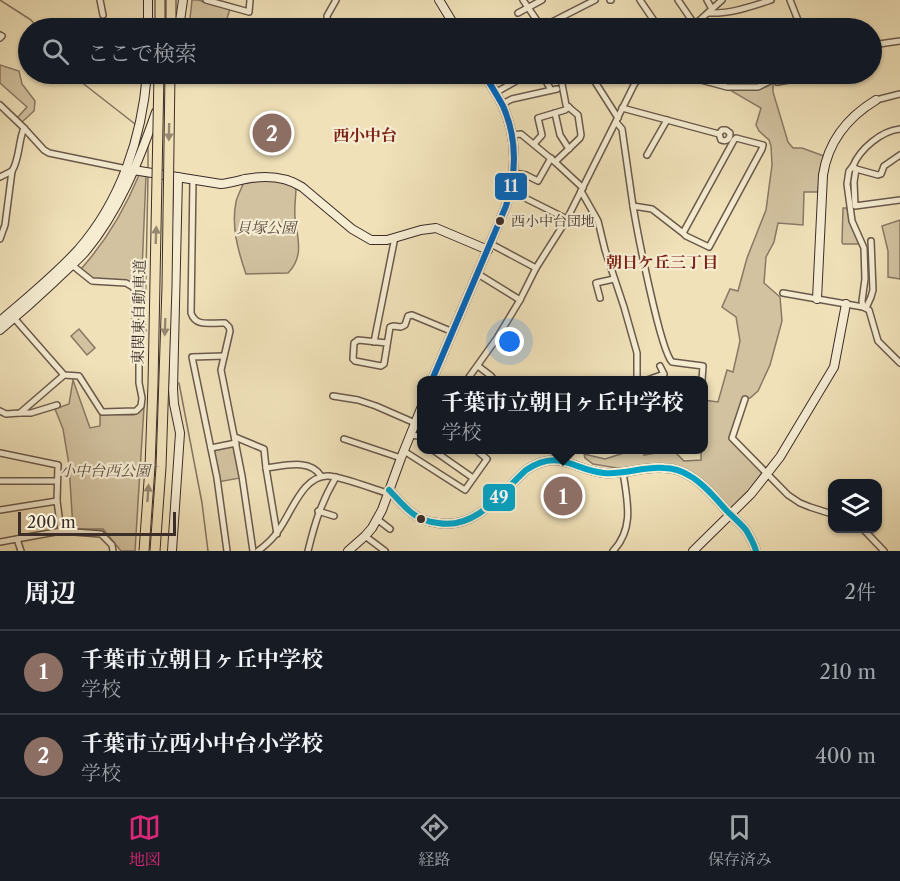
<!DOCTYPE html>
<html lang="ja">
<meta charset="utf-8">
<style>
body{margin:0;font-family:"Libre Caslon Text","Noto Serif JP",serif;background:#20242c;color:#f1f3f6}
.controls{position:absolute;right:18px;bottom:18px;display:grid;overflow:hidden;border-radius:12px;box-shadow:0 2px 4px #0004}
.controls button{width:54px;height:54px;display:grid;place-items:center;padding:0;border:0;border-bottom:2px solid #363941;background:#171b24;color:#f1f3f6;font:30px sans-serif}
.scale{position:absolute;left:18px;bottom:15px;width:158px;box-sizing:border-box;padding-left:6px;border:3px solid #3d2d28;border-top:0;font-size:16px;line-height:21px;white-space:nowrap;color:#3d2d28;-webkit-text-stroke:4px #f5ecd2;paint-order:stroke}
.you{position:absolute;left:510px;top:342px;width:21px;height:21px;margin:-15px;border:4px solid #fff;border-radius:50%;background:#1a73e8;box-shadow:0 0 0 9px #1a73e833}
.badge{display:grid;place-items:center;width:39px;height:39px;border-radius:50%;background:#db2777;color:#fff;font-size:20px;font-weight:700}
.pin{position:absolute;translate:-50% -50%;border:3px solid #fff;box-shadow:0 2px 6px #0006}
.popup{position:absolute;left:417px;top:376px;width:291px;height:78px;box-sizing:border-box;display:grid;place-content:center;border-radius:12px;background:#171b24;filter:drop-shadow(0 2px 4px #0005);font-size:20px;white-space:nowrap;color:#9ea1a6}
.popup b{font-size:22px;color:#f1f3f6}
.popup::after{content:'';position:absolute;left:50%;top:100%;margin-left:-12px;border:12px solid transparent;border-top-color:#171b24}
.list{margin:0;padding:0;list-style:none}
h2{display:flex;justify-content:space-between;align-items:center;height:78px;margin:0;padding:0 24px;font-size:26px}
h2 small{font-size:20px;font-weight:400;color:#9ea1a6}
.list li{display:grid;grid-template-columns:39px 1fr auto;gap:18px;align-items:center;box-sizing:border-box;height:84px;padding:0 24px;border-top:2px solid #363941}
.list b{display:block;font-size:22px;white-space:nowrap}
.list p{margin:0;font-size:20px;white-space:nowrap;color:#9ea1a6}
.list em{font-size:20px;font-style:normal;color:#9ea1a6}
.icon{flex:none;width:33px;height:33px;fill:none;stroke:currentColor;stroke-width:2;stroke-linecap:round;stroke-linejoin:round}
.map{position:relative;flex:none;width:900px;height:551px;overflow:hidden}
.search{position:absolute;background:#171b24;box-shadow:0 2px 4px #0004;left:18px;right:18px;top:18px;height:66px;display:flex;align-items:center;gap:15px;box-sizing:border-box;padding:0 21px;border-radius:33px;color:#9ea1a6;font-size:22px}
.sheet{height:246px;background:#171b24}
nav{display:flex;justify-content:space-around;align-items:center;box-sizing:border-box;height:84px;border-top:2px solid #363941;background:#171b24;font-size:16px;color:#9ea1a6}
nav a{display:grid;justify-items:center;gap:3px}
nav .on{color:#db2777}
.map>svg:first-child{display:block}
</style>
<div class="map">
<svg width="900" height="551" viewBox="0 0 900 551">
<rect width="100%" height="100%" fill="#f0e1b9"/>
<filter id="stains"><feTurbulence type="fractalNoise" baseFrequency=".00333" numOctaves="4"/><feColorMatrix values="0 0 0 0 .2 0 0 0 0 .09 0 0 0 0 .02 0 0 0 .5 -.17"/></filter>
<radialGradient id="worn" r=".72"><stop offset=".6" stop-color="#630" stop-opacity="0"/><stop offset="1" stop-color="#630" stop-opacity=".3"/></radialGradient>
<g fill="#d2c2a0" stroke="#887864" stroke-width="1.5">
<path d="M192 0H198L230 9 224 28H189Z"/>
<path d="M0 65 19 71 22 84 35 101 34 111 21 123 17 118 27 107 0 83Z"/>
<path d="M773 82V92L788 142 793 148H802L824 156 820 170 818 192H804L803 225 778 223 774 242 766 257 764 283 780 297 782 321 770 365 758 391 750 398 745 399 730 439 761 471 763 477 733 508H729L683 469 617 468 593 464 585 458 584 454 605 459 630 451 631 450H644V455L656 453H676L684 461 701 460V450H704V400L718 402 727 370 733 372 740 341 736 317 722 307 730 289 738 291 747 258 766 210 772 165 771 146 769 140 759 131 756 125 761 108 728 89 759 88Z"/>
<path d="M139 175 146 176 141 294 135 285 128 281 92 279 81 269C106 241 125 209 139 175Z"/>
<path d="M264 180 286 182 296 187C296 197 294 207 295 217 297 237 305 256 288 273L246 274C238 251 231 226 236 202 237 196 241 190 243 184Z"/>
<path d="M843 208H847L850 222 859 244H843L842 242Z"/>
<path d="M900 220V279L888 277V251L882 226Z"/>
<path d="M79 329 95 348 87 355 71 336Z"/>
<path d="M73 380 90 428 100 426V414L134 415 144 407 135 551H121L103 529H73L69 465 63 429 55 409 69 404Z"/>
<path d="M233 444 240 478 218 482 212 449Z"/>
</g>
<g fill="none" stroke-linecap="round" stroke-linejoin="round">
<g stroke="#847462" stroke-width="1.5">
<path d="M0 0 31 20 38 28"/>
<path d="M71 74 135 124"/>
<path d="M148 167V144"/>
<path d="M146 331 145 322 148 177"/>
<path d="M179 383 202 503 208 551"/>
</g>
<defs>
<g id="street">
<path d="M100 0 103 15"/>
<path d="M206 0 249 12 250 0"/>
<path d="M523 0 540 25 544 26 595 0"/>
<path d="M610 0H611"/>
<path d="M640 0 659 28"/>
<path d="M678 0 695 25"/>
<path d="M707 0 712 9"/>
<path d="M790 0 801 28"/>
<path d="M518 13 542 0"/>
<path d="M708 13C730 14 750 7 771 0"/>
<path d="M328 28 327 16 336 0"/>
<path d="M604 28 608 27"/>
<path d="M691 28 722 0"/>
<path d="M0 35 2 36 0 38"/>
<path d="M872 45 900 41"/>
<path d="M542 74 551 90"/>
<path d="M590 74 618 118"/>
<path d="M629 74 635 83"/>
<path d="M690 74V77L727 87H758L774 79 777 82 789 80 816 74"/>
<path d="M495 93 528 74"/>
<path d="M876 100 900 94"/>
<path d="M502 104 512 99 557 89"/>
<path d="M0 105 23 127 44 150 49 153 127 169"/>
<path d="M622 108 719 134 722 130H726L730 133C730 139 727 142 721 140L719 134"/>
<path d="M555 113 560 135 569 149"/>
<path d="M616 122 622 129 633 206"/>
<path d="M900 129C881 131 860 149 853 166L856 169 854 182 855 206 900 200"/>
<path d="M512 135 521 134 555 162 583 188"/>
<path d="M534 144 542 135 538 118 565 110 569 107"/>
<path d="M647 155 667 120"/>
<path d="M555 162 580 138 581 135 578 115 566 105 561 79"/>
<path d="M853 166 849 171 847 184 852 221 864 248 865 279 862 301 863 307"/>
<path d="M856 169 878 175 881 174 884 166 900 155"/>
<path d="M514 173 526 175 538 181 551 158"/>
<path d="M0 177 12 171"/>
<path d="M193 179 191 313C196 328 211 322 225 323L229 327 230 331 221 370 242 476 253 551"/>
<path d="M511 191 567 219"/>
<path d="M581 191 598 221 605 250 624 307 637 353V380"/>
<path d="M683 233 734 140 736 138 763 145 762 149 709 247 686 236 683 233 652 209 633 206C637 230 660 350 672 362L703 366 702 380"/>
<path d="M0 239 5 225 12 171C20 158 18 142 24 128"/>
<path d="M491 244 536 268"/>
<path d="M478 274 520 300"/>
<path d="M783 293 863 307 869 310 878 341 900 363"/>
<path d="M600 298 596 283 614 279"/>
<path d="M866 308 871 297 873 290 871 241"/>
<path d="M14 318 64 375 79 376 102 412 136 411 141 406 142 398 139 383V342L135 329 136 294 133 287 126 283 92 281 72 265"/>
<path d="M501 333 514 350"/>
<path d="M374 342 395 237"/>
<path d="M387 343 358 340 354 343 353 359 355 361 381 366 384 364 390 327 393 326 401 327 405 325 408 316 412 315 453 332"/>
<path d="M224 356 192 357 217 478 227 551"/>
<path d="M478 366 491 376 494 380"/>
<path d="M467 380 497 338 520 300 536 268 567 219 635 83 644 74"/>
<path d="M647 380 664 374 660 366"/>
<path d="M333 396 358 400 376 406 415 423"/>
<path d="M745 399 732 438 788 495 800 503 810 507 832 514"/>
<path d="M0 411 6 414 20 413 64 375"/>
<path d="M20 413H31L57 405"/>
<path d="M410 435 418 436 422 434"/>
<path d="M235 437 264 449 266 468 277 534"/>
<path d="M344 439 401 458"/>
<path d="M211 448 236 443"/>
<path d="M433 450 473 478"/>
<path d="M404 451 465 490 487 459 476 450"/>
<path d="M0 453 58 465 57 501 61 531 101 534 112 545 113 551"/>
<path d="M266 468C283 466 310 458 321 476"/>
<path d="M0 481H57"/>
<path d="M0 510 57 501"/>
<path d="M318 511 334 516"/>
<path d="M377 519 390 529"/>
<path d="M862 528 884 551"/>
<path d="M365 536 385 551"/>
<path d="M17 539 21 551"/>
<path d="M0 542 61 531"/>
<path d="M258 551C266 545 273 539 278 531 291 514 303 474 329 476 346 478 370 488 387 493"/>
<path d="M308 551C315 522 321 503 336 477"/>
<path d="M613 551C635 528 627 500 623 472"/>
</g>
<g id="secondary">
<path d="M439 0 456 28"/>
<path d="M148 28V0"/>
<path d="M179 28 183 0"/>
<path d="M127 169 221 184C230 183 237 181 245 179 266 175 285 176 302 187L352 229 371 240H387L421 230 436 228 488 250"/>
<path d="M817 299 823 175C828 142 848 117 876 100"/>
<path d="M0 321C27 298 54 276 78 250 121 201 142 137 147 74"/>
<path d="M0 330C19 314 37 298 55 281 65 271 76 262 85 252 119 211 139 161 156 112"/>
<path d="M432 380 506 206C517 172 517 138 503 106 497 95 490 84 484 74"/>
<path d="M389 490C396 497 403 506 412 513 419 519 429 522 438 523 476 530 501 493 526 470 560 448 572 470 604 473 624 475 644 466 664 468 673 468 682 471 690 476 704 484 716 499 727 511 733 517 740 523 746 530 750 537 754 543 756 551"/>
<path d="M172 551 180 433 174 404 173 389 178 177"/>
<path d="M348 551 365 536 372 528 382 510 401 458 422 406"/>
<path d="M693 551 751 494 780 457 834 367 846 304"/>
</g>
<g id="highway">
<path d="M160 28V0"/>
<path d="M171 28V0"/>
</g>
</defs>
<use href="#street" stroke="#6a5a4c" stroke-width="8"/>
<use href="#secondary" stroke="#3d2d28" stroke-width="10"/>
<use href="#highway" stroke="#3d2d28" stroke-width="11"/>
<use href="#street" stroke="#f5ecd2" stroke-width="5"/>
<use href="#secondary" stroke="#f5ecd2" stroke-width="8"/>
<use href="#highway" stroke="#f0e1b9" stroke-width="9"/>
<defs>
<g id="highway-bridge">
<path d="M144 551 150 467 153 384 159 74"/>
<path d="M155 551 161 467 167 287 170 74"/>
</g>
</defs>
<use href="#highway-bridge" stroke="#3d2d28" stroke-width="11" stroke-linecap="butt"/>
<use href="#highway-bridge" stroke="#f0e1b9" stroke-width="9"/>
<defs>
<path id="bus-1" d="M389 490C396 497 403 506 412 513 419 519 429 522 438 523 476 530 501 493 526 470 560 448 572 470 604 473 624 475 644 466 664 468 673 468 682 471 690 476 704 484 716 499 727 511 733 517 740 523 746 530 750 537 754 543 756 551"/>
<path id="bus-2" d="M432 380 506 206C517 172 517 138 503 106 497 95 490 84 484 74"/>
</defs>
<use href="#bus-1" stroke="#f5ecd2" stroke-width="10"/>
<use href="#bus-2" stroke="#f5ecd2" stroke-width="10"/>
<use href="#bus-1" stroke="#03a3c6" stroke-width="6"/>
<use href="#bus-2" stroke="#0065bd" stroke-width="6"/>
</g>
<defs><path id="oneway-solid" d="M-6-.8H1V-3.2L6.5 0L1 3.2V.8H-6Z" transform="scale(1.5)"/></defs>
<g fill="#968770">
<use href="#oneway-solid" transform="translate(169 132) rotate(91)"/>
<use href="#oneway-solid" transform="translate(156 235) rotate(-88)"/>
<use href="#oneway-solid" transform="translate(165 327) rotate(92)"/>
<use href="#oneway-solid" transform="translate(148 493) rotate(-86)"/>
</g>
<g fill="#3d2d28" stroke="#f5ecd2" stroke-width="2">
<circle cx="500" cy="221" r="5"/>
<circle cx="421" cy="519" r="5"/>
</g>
<g text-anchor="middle" stroke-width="4.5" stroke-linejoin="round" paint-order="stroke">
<g font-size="14" fill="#3d2d28" stroke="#f5ecd2" text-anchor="start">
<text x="511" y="226">西小中台団地</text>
</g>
<g font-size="15" font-style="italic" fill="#5b4b40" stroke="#f5ecd2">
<text x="266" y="233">貝塚公園</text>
<text x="105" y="476">小中台西公園</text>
</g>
<g font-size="15" fill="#3d2d28" stroke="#f5ecd2">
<text transform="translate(139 312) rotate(-89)" y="5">東関東自動車道</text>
</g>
<g font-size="16" font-weight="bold" fill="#7a1f14" stroke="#f5ecd2">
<text x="365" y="141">西小中台</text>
<text x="662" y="268">朝日ケ丘三丁目</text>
</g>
</g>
<g stroke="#f5ecd2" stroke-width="2">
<rect x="494" y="172" width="34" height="29" rx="6" fill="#0065bd"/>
<rect x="482" y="483" width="34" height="29" rx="6" fill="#03a3c6"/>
</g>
<g font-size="16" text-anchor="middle" font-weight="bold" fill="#fff">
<text x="511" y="192">11</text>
<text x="499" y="503">49</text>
</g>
<rect width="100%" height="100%" filter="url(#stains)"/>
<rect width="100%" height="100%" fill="url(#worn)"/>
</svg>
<div class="controls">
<button><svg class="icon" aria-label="layers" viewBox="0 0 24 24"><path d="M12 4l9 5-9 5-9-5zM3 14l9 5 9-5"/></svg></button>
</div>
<div class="scale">200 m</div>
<div class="you"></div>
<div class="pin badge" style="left:563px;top:496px;background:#8d6e63">1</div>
<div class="popup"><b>千葉市立朝日ヶ丘中学校</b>学校</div>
<div class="pin badge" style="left:272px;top:133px;background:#8d6e63">2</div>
<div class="search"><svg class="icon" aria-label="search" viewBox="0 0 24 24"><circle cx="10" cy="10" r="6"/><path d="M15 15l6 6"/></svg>ここで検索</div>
</div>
<section class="sheet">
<h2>周辺<small>2件</small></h2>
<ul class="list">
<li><span class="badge" style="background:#8d6e63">1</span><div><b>千葉市立朝日ヶ丘中学校</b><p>学校</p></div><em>210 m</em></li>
<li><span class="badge" style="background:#8d6e63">2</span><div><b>千葉市立西小中台小学校</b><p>学校</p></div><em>400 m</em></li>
</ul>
</section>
<nav>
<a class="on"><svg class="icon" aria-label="map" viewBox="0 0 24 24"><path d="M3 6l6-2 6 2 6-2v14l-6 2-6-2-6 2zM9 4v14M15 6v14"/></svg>地図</a>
<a><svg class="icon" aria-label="directions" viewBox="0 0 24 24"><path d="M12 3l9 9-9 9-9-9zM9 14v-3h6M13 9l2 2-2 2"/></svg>経路</a>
<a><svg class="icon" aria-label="saved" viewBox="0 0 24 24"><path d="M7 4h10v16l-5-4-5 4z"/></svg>保存済み</a>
</nav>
